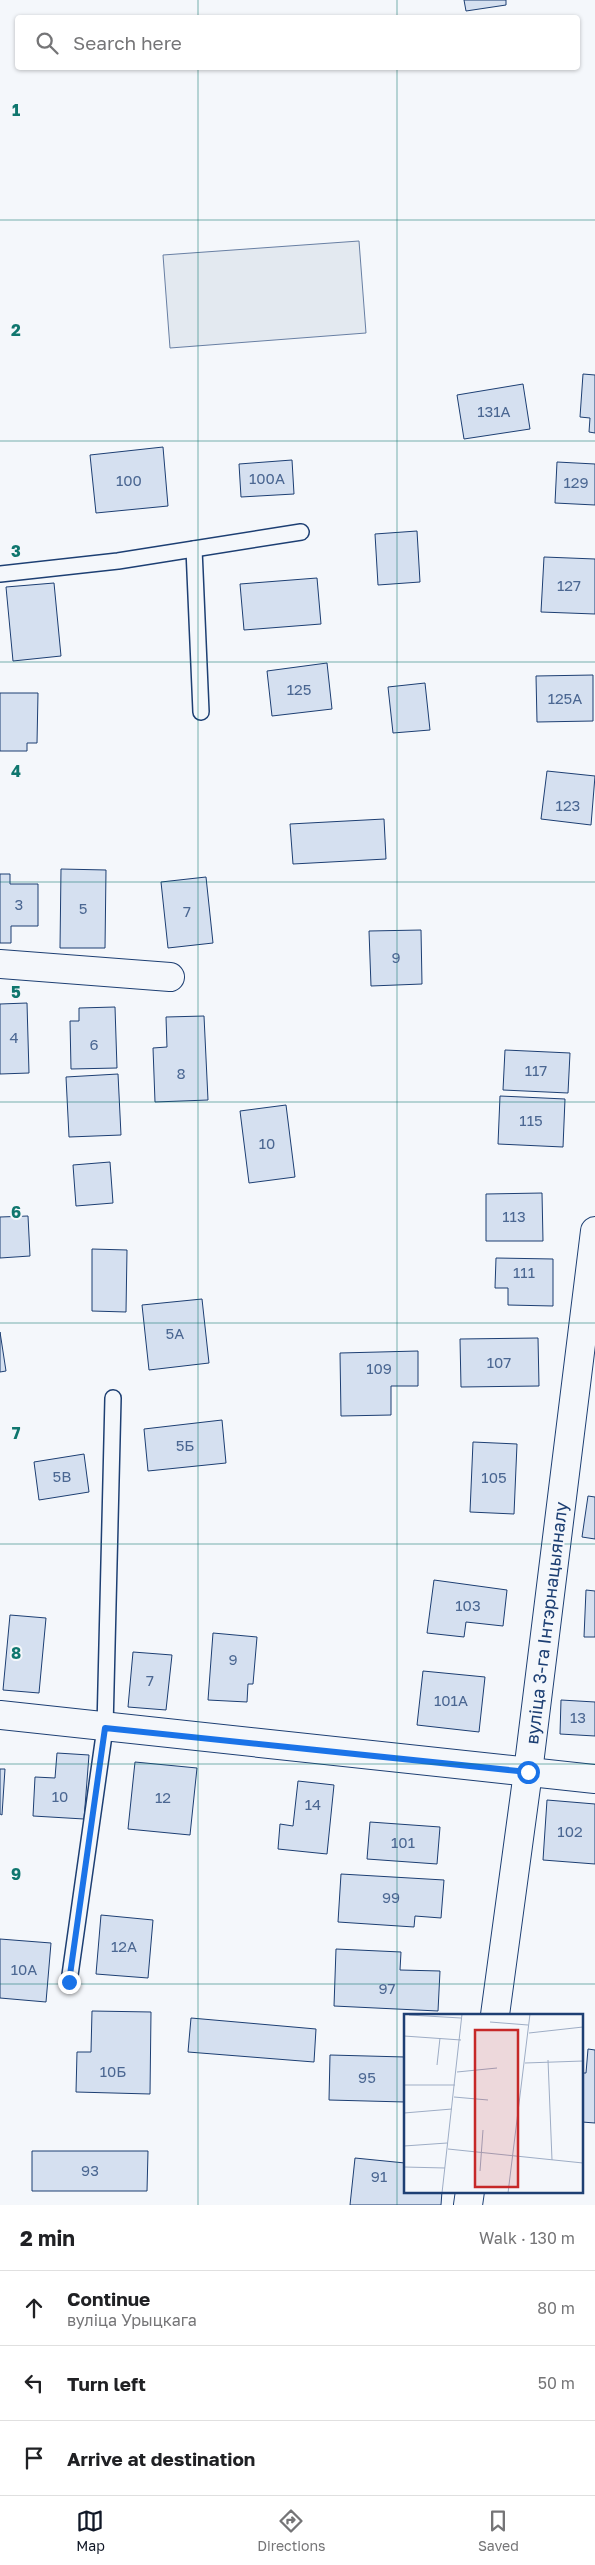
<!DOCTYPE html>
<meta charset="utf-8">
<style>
body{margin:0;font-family:"Golos Text",sans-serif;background:#f2f2f2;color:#202124}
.stop{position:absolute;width:15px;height:15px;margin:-11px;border:4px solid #1a73e8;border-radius:50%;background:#fff}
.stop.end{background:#1a73e8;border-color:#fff;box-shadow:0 1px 5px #0008}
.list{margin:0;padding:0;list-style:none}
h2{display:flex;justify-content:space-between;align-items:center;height:65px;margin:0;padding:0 20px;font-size:21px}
h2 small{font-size:16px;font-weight:400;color:#757577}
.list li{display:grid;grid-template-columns:32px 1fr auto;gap:15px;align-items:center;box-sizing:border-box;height:75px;padding:0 20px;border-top:1px solid #e0e0e0}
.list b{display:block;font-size:19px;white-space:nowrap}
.list p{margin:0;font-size:16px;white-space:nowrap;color:#757577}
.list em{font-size:16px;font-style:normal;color:#757577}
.icon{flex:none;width:28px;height:28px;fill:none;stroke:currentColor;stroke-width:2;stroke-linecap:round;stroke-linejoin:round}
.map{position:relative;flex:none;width:595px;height:2205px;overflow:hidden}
.search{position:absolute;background:#fff;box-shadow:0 1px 4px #0004;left:15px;right:15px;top:15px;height:55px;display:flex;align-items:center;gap:12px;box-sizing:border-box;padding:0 18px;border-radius:5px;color:#757577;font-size:19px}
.sheet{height:290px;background:#fff}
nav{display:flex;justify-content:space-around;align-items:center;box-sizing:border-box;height:70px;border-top:1px solid #e0e0e0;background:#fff;font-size:14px;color:#757577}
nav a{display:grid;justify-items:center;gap:2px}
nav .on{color:#111827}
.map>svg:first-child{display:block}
</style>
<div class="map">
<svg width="595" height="2205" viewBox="0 0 595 2205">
<rect width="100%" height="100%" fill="#f4f7fb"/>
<path fill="#e3e9f0" stroke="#687fa3" d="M359 241 366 333 170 348 163 255Z"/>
<g fill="#d5e0f0" stroke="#1d3f73">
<path d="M464 0H506V5L466 11Z"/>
<path d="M583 374 595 375V433L589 432 590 418 580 417Z"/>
<path d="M523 384 530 429 464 439 457 395Z"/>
<path d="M163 447 168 506 96 513 90 455Z"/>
<path d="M292 460 294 494 241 497 239 464Z"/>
<path d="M557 462 595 464V505L555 503Z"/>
<path d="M417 531 420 582 378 585 375 534Z"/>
<path d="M544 557 595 559V614L541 612Z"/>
<path d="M317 578 321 624 244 630 240 584Z"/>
<path d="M54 583 61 656 13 661 6 587Z"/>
<path d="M327 663 332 709 272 716 267 671Z"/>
<path d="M593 675V721L537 722 536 676Z"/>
<path d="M425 683 430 730 393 733 388 687Z"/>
<path d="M0 693H38L37 743H27V751H0Z"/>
<path d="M547 771 595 776 591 825 541 819Z"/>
<path d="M384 819 386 859 293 864 290 824Z"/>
<path d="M61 869 106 870 105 948H60Z"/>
<path d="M0 874H10V884H38V926H11V943H0Z"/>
<path d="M206 877 213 943 168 948 161 882Z"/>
<path d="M421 930 422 984 371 986 369 931Z"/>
<path d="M27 1003 29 1073 0 1074V1004Z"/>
<path d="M115 1007 117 1068 71 1069 70 1021H79V1008Z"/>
<path d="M204 1016 208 1100 155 1102 153 1048 167 1047 166 1017Z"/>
<path d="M505 1050 570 1053 568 1093 503 1090Z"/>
<path d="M118 1074 121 1135 69 1137 66 1077Z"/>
<path d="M500 1096 565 1099 563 1147 498 1144Z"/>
<path d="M286 1105 295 1177 249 1183 240 1111Z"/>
<path d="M110 1162 113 1203 76 1206 73 1165Z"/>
<path d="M542 1193 543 1241H486V1194Z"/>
<path d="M28 1216 30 1256 0 1258V1217Z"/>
<path d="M92 1249 127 1250 126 1312 92 1311Z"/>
<path d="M496 1258 553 1259V1306L508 1305V1288H495Z"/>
<path d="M202 1299 209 1363 149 1370 142 1305Z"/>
<path d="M0 1332 6 1371 0 1372Z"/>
<path d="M538 1338 539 1386 461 1387 460 1339Z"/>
<path d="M418 1351V1386H391V1415L341 1416 340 1353Z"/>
<path d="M222 1420 226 1463 148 1471 144 1429Z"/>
<path d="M473 1442 517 1444 514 1514 470 1512Z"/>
<path d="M84 1454 89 1492 39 1500 34 1462Z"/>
<path d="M588 1496 595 1497V1539L582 1537Z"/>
<path d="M434 1580 507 1590 503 1626 466 1622 464 1637 427 1633Z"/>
<path d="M586 1590 595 1591V1637H584Z"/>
<path d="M10 1615 46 1618 39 1693 3 1690Z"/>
<path d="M213 1633 257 1637 253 1684H248L247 1702 208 1700Z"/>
<path d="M133 1652 172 1655 166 1710 128 1707Z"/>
<path d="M423 1671 485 1677 479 1732 417 1725Z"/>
<path d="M561 1700 595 1702V1736L560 1734Z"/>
<path d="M57 1753 89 1755 84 1819 33 1816 35 1777 55 1778Z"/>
<path d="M135 1762 197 1768 190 1835 128 1829Z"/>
<path d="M0 1769H5L2 1815 0 1814Z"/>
<path d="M298 1781 334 1785 327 1854 278 1849 280 1824 293 1826Z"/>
<path d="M547 1800 595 1804V1864L543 1860Z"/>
<path d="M370 1822 440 1827 437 1864 367 1859Z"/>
<path d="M341 1874 444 1880 441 1918 415 1916 414 1927 338 1922Z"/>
<path d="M101 1915 153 1920 148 1978 96 1974Z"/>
<path d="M0 1939 51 1943 46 2002 0 1998Z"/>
<path d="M336 1949 401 1952 400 1970 440 1971 438 2011 334 2006Z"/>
<path d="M92 2011 151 2012 150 2094 76 2092 77 2052H91Z"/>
<path d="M191 2018 316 2029 314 2062 188 2052Z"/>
<path d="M588 2049 595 2050V2123L582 2122 581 2073H586Z"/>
<path d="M330 2055 405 2057V2102L329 2100Z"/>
<path d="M32 2151H148L147 2191H32Z"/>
<path d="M355 2158 405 2163V2191H442L441 2205H350Z"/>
</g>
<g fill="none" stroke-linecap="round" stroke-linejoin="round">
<defs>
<g id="service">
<path d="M194 549 201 712"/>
<path d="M0 574 118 561 301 532"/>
<path d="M69 1982 105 1728 113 1398"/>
</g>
<g id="minor">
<path d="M0 964 170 977"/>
<path d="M0 1715 595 1779"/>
</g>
<g id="primary">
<path d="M495 2015 528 1772 595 1231"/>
<path d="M468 2205 470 2191"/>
</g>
</defs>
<use href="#service" stroke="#1d3f73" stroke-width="18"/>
<use href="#minor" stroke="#1d3f73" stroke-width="30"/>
<use href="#primary" stroke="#1d3f73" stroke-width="30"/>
<use href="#service" stroke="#f4f7fb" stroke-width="15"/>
<use href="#minor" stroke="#f4f7fb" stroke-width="28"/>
<use href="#primary" stroke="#f4f7fb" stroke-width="28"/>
</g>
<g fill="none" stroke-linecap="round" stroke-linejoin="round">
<path stroke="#1a73e8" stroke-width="6" d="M69 1982 105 1728 528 1772"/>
</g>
<path fill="none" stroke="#0f766e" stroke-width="1" stroke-opacity="0.55" d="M198 0V18M397 0V18M198 68V2205M397 68V2205M0 220H595M0 441H595M0 662H595M0 882H595M0 1102H595M0 1323H595M0 1544H595M0 1764H595M0 1984H595"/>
<g text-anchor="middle" stroke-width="4" stroke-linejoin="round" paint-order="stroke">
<g font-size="15" fill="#4b6792">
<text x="494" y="417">131А</text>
<text x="267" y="484">100А</text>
<text x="129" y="486">100</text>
<text x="576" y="488">129</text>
<text x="569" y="591">127</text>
<text x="299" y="695">125</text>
<text x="565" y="704">125А</text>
<text x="568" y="811">123</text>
<text x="19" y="910">3</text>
<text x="83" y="914">5</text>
<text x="187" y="917">7</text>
<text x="396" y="963">9</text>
<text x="14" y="1043">4</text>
<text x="94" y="1050">6</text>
<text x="536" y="1076">117</text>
<text x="181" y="1079">8</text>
<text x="531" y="1126">115</text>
<text x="267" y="1149">10</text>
<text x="514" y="1222">113</text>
<text x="524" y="1278">111</text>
<text x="175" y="1339">5А</text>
<text x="499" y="1368">107</text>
<text x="379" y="1374">109</text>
<text x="185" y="1451">5Б</text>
<text x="62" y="1482">5В</text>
<text x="494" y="1483">105</text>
<text x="468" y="1611">103</text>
<text x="233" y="1665">9</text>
<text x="150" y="1686">7</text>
<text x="451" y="1706">101А</text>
<text x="578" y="1723">13</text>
<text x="60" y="1802">10</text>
<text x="163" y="1803">12</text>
<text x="313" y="1810">14</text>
<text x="570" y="1837">102</text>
<text x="403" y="1848">101</text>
<text x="391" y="1903">99</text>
<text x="124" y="1952">12А</text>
<text x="24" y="1975">10А</text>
<text x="387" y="1994">97</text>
<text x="113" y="2077">10Б</text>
<text x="367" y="2083">95</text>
<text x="90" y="2176">93</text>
<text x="379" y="2182">91</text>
</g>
<g font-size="18" fill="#1d3f73" stroke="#f4f7fb">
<text transform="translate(547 1623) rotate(-83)" y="6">вуліца 3-га Інтэрнацыяналу</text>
</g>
</g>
<g transform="translate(404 2014)">
<rect width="179" height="179" fill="#f4f7fb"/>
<path fill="none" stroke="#9eadc5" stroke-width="1" d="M5 1 57 4M86 8 124 11M125 19 179 13M0 22 57 26M144 46 148 146M121 49 179 47M33 51 36 24M53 58 93 54M0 71H51M50 83 84 86M0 99 48 95M0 132 43 129M44 135 179 149M0 153 41 154M76 157 79 116M38 179 58 0M104 179 126 0"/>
<path fill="#c62828" fill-opacity="0.15" stroke="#c62828" stroke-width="2.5" d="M71 16H114V173H71Z"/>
<rect width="179" height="179" fill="none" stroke="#1d3f73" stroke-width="2.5"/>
</g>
<g font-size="16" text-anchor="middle" font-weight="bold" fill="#0f766e" stroke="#f4f7fb" stroke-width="4" stroke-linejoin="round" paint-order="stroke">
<text x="16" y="116">1</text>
<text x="16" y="336">2</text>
<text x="16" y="557">3</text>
<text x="16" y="777">4</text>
<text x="16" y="998">5</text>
<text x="16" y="1218">6</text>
<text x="16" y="1439">7</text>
<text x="16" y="1659">8</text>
<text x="16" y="1880">9</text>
</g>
</svg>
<div class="stop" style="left:528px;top:1772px"></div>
<div class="stop end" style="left:69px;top:1982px"></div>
<div class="search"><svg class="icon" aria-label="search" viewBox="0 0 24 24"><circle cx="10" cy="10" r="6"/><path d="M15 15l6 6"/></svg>Search here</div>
</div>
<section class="sheet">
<h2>2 min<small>Walk · 130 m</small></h2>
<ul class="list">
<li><svg class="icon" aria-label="ahead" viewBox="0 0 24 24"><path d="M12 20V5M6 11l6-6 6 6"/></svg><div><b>Continue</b><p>вуліца Урыцкага</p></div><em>80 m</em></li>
<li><svg class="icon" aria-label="left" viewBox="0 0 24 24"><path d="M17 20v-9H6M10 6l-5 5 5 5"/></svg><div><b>Turn left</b></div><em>50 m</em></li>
<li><svg class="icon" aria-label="arrive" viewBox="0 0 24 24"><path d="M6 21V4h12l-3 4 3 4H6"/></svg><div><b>Arrive at destination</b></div></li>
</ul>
</section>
<nav>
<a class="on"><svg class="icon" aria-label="map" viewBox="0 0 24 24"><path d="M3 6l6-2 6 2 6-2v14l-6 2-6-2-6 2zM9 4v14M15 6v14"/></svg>Map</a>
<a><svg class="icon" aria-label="directions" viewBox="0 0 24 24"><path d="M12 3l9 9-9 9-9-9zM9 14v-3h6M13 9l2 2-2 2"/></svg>Directions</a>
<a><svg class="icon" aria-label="saved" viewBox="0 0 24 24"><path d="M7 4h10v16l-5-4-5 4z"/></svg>Saved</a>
</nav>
